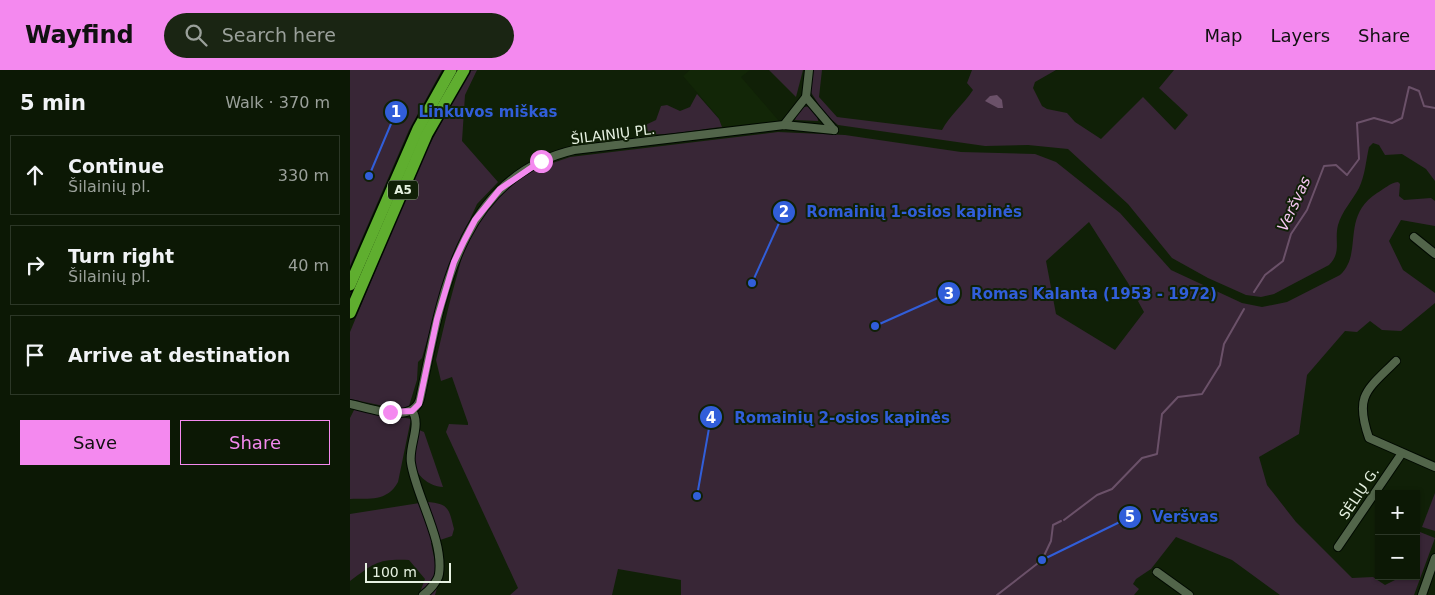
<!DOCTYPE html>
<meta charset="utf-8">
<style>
body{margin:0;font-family:"DejaVu Sans",sans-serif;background:#1a2513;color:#f1f3f6}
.controls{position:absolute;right:15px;bottom:15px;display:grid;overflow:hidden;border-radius:0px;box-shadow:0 1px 4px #0004}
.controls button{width:45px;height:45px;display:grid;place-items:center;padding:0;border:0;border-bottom:1px solid #2c3727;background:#0c1805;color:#f1f3f6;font:25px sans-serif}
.scale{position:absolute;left:15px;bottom:12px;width:86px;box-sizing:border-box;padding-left:5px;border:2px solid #e6f1e1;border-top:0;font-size:14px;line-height:18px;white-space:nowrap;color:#e6f1e1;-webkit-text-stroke:4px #102007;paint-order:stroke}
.stop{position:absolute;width:15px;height:15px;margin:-11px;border:4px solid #f489ef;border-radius:50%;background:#fff}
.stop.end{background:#f489ef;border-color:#fff;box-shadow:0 1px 5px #0008}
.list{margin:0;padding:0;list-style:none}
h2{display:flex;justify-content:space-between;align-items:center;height:65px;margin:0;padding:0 20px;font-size:21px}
h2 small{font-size:16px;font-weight:400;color:#9aa09a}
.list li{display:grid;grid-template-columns:32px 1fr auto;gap:15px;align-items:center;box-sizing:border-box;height:80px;margin:0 10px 10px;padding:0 10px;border:1px solid #2c3727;border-radius:0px}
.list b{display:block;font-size:19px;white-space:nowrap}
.list p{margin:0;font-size:16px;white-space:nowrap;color:#9aa09a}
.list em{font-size:16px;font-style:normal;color:#9aa09a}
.actions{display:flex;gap:10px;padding:15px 20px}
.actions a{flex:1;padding:11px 0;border:1px solid #f489ef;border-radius:0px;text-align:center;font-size:18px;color:#f489ef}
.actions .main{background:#f489ef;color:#111}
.icon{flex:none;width:28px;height:28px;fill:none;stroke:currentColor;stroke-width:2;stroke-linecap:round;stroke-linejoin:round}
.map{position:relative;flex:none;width:1085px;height:525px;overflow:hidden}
header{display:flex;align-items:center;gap:30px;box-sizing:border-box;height:70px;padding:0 25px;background:#f489ef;color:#111}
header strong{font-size:24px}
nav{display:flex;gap:28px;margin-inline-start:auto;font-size:18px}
.search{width:350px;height:45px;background:#1a2513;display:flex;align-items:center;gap:12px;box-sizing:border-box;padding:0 18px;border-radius:28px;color:#9aa09a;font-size:19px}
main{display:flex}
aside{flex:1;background:#0c1805}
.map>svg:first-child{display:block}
</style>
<header>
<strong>Wayfind</strong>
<div class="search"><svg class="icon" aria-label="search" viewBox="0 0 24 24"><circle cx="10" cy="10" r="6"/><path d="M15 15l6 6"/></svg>Search here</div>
<nav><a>Map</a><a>Layers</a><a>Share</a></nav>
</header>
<main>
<aside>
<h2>5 min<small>Walk · 370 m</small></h2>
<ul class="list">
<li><svg class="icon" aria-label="ahead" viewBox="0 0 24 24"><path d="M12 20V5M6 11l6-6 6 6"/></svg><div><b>Continue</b><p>Šilainių pl.</p></div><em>330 m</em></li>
<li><svg class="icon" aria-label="right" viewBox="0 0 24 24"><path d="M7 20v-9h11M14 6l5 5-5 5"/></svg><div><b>Turn right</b><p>Šilainių pl.</p></div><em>40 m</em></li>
<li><svg class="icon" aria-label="arrive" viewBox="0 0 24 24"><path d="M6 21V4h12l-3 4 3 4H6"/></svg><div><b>Arrive at destination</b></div></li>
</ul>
<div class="actions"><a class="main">Save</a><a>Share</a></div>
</aside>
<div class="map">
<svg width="1085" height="525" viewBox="0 0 1085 525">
<rect width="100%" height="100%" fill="#102007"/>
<path fill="#122607" d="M340 0H400L391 7 429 51 372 57 369 48 333 6Z"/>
<g fill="#382636" fill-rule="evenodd">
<path d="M0 0H92L59 60 0 196Z"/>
<path d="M127 0 115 25 112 71 148 112 127 134 98 197 72 288 68 292 67 310 59 336 48 339 0 329V262L72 89 119 1Z"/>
<path d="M419 0H453L446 27Z"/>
<path d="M461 0H472L469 27 487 47 592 60C600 45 613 35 623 20L617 13 622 0H706L685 12 683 18 692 36 697 39 717 43 725 52 751 69 793 27 825 60 838 45 809 18 824 0H1085V111L1076 99 1052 84 1035 85 1029 75 1023 73 1019 77C1016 90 1015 106 1009 118 1002 131 992 141 988 155 984 171 992 182 979 195L924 224 911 227 896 225 858 208 822 188 778 134 718 79 678 75 635 76 488 55 475 44 460 21Z"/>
<path d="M347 24 369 49 372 57C355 58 300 70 289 61V58L306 50 311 36 317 35 330 41 340 37Z"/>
<path d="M460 36 467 44 468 51 445 50 449 38Z"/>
<path d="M428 62 495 65 611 82 685 84 706 92 770 143 821 200 892 233 912 237 937 232 990 205C1014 183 990 147 1027 123 1034 119 1040 113 1048 112L1050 114 1049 126 1054 130 1081 128 1085 131V156L1051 150 1039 171 1053 200 1085 223V233L1051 261 1032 260 1020 251 1007 262 995 261 957 305 949 364 909 387 917 415 946 452 1002 508 1023 507 1035 515 1047 509 1049 506H1066V469L1070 462 1085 468 1064 525H930L882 490 826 467 801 499 786 509 783 514 789 519 784 525H331V510L268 499 262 525H160L168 518 96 362 99 354 118 355V353L102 307 91 311 86 290 99 235 113 183 132 145 160 116 188 98 220 87ZM739 152 778 213 794 242 765 280 706 244 696 191Z"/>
<path d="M5 338 61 349 48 412C37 432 20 428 0 429V348Z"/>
<path d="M69 360 74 362 93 417C78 416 65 405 63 389 63 381 67 369 69 360Z"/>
<path d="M1085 423V461L1072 457Z"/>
<path d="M76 432C99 433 99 439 104 459L102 466 81 473 89 511 85 525H69L75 509 59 490C27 489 25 493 0 511V444Z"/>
</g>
<path fill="#6b5169" d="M647 25 652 30 653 38H648L635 31 640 26Z"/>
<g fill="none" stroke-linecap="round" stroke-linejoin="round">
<g stroke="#6b5169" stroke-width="2">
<path d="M904 222 915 205 933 191 941 164 957 140 974 96 986 95 997 105 1009 89 1007 53 1024 48 1042 53 1052 48 1059 17 1069 21 1074 36 1085 38"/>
<path d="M714 450 747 425 762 419 792 388 807 384 812 344 828 327 852 324 870 295 874 274 894 239"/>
<path d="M647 525 692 490 701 471 703 455 711 451"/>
</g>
<defs>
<g id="minor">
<path d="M456 27 459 0"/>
<path d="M434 55 456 27 484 60"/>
<path d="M1064 167 1085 184"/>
<path d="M1046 291C1017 320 1004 325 1019 368L1085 397"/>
<path d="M0 334C19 338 63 355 70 329 91 230 107 107 224 80L434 55 484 60"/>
<path d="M62 341C72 354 58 377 61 393 66 426 94 470 89 504 88 511 79 521 73 525"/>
<path d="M988 477 1052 383"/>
<path d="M807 502 839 525"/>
<path d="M1072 525 1085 488"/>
</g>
<g id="highway">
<path d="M0 215 68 59 101 0"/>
<path d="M0 243 77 64 114 0"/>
</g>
</defs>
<use href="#minor" stroke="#000900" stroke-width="10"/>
<use href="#highway" stroke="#000900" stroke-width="14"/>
<use href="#minor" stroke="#52654a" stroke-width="8"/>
<use href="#highway" stroke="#5fae2f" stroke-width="11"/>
</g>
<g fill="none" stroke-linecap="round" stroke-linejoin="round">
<path stroke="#f489ef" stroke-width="6" d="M40 342 62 341 69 334 87 249 104 192 114 171 125 150 150 119 191 91"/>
</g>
<g text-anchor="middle" stroke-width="4" stroke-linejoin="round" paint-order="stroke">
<rect fill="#102007" stroke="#a6b2a0" stroke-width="1" x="38" y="110.5" width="30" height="19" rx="4"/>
<g font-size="12" font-weight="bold" fill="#e6f1e1">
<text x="53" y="124">A5</text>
</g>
<g font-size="14" fill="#e6f1e1" stroke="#102007">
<text transform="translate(263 64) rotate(-7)" y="5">ŠILAINIŲ PL.</text>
<text transform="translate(1009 423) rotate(-56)" y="5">SĖLIŲ G.</text>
</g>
<g font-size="15" font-style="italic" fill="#f6c6f2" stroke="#102007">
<text transform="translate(944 134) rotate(-65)" y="5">Veršvas</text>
</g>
</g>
<path fill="none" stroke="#315ed9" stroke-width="2" d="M19 106L46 42M402 213L434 142M525 256L599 223M347 426L361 347M692 490L780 447"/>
<g fill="#315ed9" stroke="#102007" stroke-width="2">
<circle cx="19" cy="106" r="5"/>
<circle cx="402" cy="213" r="5"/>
<circle cx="525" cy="256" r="5"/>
<circle cx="347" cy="426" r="5"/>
<circle cx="692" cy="490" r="5"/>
<circle cx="46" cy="42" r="12"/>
<circle cx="434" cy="142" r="12"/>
<circle cx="599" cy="223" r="12"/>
<circle cx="361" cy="347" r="12"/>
<circle cx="780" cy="447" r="12"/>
</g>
<g font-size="15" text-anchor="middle" font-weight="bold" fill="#fff">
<text x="46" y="47">1</text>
<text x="434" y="147">2</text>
<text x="599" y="229">3</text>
<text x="361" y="353">4</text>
<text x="780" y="452">5</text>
</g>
<g font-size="15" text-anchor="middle" font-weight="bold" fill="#315ed9" stroke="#102007" stroke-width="4" stroke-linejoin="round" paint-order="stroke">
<text x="138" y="47">Linkuvos miškas</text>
<text x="564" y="147">Romainių 1-osios kapinės</text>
<text x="744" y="229">Romas Kalanta (1953 - 1972)</text>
<text x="492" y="353">Romainių 2-osios kapinės</text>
<text x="835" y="452">Veršvas</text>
</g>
</svg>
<div class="controls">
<button>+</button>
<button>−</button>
</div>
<div class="scale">100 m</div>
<div class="stop" style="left:191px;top:91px"></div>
<div class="stop end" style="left:40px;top:342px"></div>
</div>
</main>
